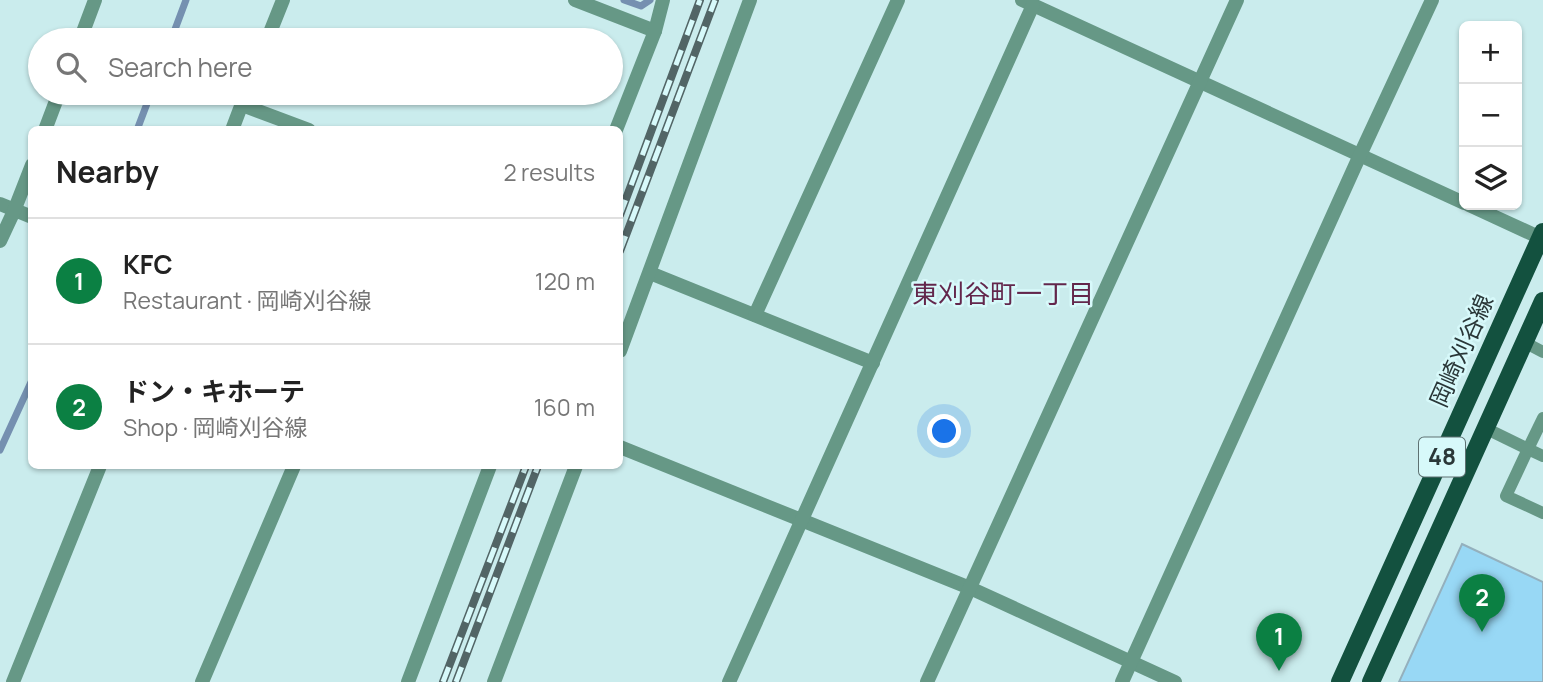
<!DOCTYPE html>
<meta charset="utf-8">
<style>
body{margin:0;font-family:Manrope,"Noto Sans JP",sans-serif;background:#f6f6f6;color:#222}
.controls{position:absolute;right:21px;top:21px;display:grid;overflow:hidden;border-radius:10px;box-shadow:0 2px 5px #0004}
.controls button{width:63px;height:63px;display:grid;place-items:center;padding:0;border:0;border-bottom:2px solid #e0e0e0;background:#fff;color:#222;font:35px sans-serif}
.you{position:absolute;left:945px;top:432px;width:24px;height:24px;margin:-18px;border:5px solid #fff;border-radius:50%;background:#1a73e8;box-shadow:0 0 0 10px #1a73e833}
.badge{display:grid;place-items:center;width:46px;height:46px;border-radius:50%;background:#0b8043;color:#fff;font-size:23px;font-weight:700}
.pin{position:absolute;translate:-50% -58px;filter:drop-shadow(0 2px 4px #0008)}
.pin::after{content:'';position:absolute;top:37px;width:24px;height:21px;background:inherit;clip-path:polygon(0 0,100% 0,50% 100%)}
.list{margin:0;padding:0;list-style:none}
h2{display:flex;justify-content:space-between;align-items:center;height:91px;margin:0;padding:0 28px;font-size:30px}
h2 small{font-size:23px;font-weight:400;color:#767676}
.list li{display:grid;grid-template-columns:46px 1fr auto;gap:21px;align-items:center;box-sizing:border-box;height:126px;padding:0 28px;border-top:2px solid #e0e0e0}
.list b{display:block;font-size:26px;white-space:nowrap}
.list p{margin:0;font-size:23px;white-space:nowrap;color:#767676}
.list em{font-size:23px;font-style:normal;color:#767676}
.icon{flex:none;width:38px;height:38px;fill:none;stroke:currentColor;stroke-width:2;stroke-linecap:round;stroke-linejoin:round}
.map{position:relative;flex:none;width:1543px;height:682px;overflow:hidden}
.search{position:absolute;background:#fff;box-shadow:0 2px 5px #0004;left:28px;top:28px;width:595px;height:77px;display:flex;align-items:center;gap:18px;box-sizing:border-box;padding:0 24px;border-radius:38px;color:#767676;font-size:26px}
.panel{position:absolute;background:#fff;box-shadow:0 2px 5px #0004;left:28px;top:126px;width:595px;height:343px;border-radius:10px}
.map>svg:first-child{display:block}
</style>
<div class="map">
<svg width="1543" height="682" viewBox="0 0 1543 682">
<rect width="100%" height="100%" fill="#caeced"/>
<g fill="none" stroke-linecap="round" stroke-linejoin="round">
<g stroke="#7590b0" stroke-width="7">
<path d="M624 0 641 6 650 0"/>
<path d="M171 40 186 0"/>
<path d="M137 130 151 93"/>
<path d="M0 450 32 380"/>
</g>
</g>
<path fill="#98d8f5" stroke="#94b0bd" stroke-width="2" d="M1462 544 1543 582V682H1399Z"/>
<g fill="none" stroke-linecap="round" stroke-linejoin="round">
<g stroke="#669886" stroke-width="12">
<path d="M1524 342 1543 352"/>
<path d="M1543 418 1528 449 1543 456"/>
<path d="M1485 428 1528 449 1506 496 1543 513"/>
</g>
<g stroke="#669886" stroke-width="14">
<path d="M575 0 655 31"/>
<path d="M1022 0 1464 203"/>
<path d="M80 40 95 0"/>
<path d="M267 40 283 0"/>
<path d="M242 105 309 130"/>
<path d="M45 130 59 93"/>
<path d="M232 130 246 93"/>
<path d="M616 130 655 31 663 0"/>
<path d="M0 204 32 217"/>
<path d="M1469 205 1543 239"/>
<path d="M0 241 14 211 32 165"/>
<path d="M650 273 873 363"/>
<path d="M755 315 898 0"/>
<path d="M620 351 750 0"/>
<path d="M620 447 970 588 1175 682"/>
<path d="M13 682 100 466"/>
<path d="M202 682 294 466"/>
<path d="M408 682 490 466"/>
<path d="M494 682 576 466"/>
<path d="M729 682 1033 5"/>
<path d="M927 682 1237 0"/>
<path d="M1122 682 1360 155 1432 0"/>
</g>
<g stroke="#13513f" stroke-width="18">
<path d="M1340 682 1543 232"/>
<path d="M1371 682 1543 301"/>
</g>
<defs>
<g id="rail">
<path d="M620 215 700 0"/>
<path d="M620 251 715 0"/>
<path d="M443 682 526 466"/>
<path d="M456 682 538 466"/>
</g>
</defs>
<use href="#rail" stroke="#526566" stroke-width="8"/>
<use href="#rail" stroke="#d7f9fa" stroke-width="5" stroke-dasharray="16" stroke-linecap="butt"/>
</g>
<g text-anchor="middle" stroke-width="5" stroke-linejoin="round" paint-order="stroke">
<rect fill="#d7f9fa" stroke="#5e7172" stroke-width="2" x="1419" y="437.5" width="46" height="39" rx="5"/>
<g font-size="23" font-weight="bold" fill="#2a3738">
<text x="1442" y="465">48</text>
</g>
<g font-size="24" fill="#2a3738" stroke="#d7f9fa">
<text transform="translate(1462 351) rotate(-66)" y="8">岡崎刈谷線</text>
</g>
<g font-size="26" fill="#63274c" stroke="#d7f9fa">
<text x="1003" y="303">東刈谷町一丁目</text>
</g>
</g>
</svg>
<div class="controls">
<button>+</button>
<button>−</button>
<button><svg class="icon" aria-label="layers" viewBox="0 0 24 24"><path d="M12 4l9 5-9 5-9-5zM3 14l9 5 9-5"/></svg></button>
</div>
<div class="you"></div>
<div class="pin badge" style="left:1279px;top:671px">1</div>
<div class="pin badge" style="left:1482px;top:632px">2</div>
<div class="search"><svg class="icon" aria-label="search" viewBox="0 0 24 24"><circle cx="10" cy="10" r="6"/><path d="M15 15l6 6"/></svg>Search here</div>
<section class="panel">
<h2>Nearby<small>2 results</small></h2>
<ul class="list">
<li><span class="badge">1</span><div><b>KFC</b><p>Restaurant · 岡崎刈谷線</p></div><em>120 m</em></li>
<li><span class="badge">2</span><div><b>ドン・キホーテ</b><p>Shop · 岡崎刈谷線</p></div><em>160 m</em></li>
</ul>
</section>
</div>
